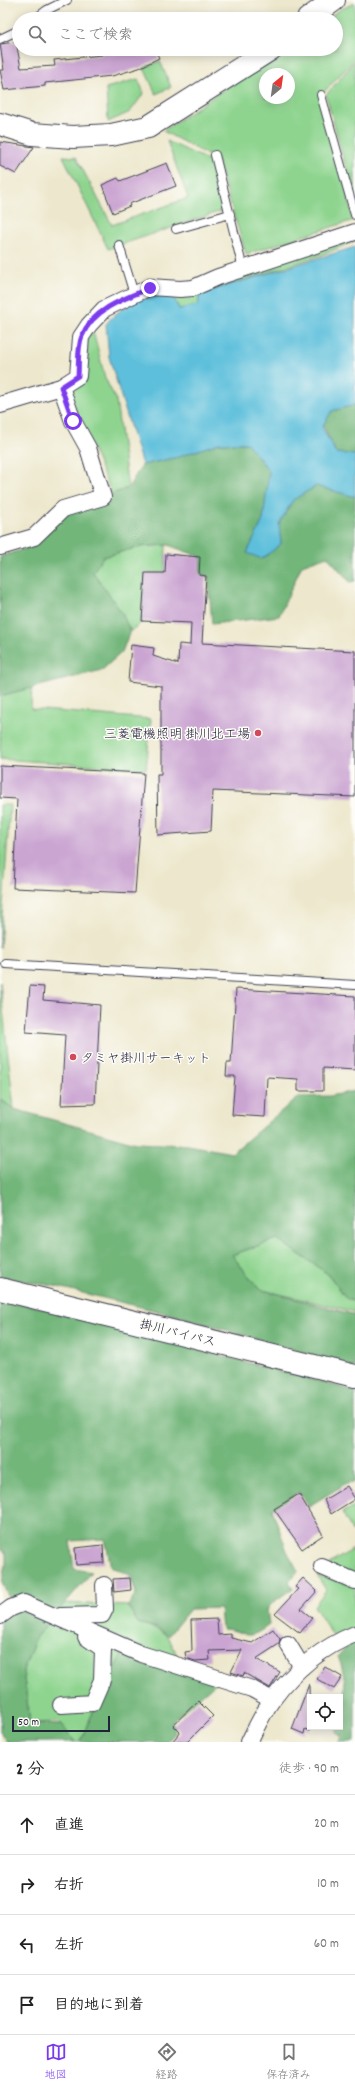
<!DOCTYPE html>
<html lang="ja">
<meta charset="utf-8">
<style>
body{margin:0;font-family:Dekko,"Klee One",sans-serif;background:#f2f2f2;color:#222}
.controls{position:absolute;right:12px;bottom:12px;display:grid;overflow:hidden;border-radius:0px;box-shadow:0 2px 10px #0003}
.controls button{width:36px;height:36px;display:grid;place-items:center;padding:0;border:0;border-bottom:1px solid #e0e0e0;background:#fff;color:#222;font:20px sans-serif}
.compass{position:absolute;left:259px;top:68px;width:36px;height:36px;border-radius:50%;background:#fff;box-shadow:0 2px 10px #0003;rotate:29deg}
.scale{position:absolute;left:12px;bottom:10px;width:98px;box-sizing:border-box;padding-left:4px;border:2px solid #22223b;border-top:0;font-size:11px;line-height:14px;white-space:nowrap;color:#22223b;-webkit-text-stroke:3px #fdfcf7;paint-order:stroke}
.stop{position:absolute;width:12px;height:12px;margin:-9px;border:3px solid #7c3aed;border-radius:50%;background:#fff}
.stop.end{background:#7c3aed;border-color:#fff;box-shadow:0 1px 4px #0008}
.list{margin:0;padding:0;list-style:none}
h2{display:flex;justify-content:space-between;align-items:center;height:52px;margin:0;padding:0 16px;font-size:17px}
h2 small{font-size:13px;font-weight:400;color:#767676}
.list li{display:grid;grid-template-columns:26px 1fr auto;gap:12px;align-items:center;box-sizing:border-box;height:60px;padding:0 16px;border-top:1px solid #e0e0e0}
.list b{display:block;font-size:15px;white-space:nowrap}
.list em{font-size:13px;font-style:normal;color:#767676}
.icon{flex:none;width:22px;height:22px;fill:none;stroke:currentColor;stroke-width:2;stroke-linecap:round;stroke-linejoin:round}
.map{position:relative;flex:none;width:355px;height:1742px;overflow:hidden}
.search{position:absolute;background:#fff;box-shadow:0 2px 10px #0003;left:12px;right:12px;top:12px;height:44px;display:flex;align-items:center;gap:10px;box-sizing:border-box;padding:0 14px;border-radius:22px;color:#767676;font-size:15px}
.sheet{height:292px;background:#fff}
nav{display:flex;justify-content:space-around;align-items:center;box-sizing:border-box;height:56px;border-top:1px solid #e0e0e0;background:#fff;font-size:11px;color:#767676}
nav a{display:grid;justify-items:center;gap:2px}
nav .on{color:#7c3aed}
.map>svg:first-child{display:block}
</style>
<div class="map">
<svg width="355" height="1742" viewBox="0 0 355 1742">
<rect width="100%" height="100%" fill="#fdfcf7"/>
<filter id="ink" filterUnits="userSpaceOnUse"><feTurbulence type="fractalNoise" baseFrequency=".025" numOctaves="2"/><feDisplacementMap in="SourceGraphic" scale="8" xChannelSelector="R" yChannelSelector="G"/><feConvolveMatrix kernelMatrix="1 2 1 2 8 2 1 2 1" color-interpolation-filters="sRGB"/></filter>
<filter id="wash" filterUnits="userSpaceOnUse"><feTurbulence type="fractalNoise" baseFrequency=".012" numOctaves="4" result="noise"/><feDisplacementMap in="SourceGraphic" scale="16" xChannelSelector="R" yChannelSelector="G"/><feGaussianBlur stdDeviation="0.9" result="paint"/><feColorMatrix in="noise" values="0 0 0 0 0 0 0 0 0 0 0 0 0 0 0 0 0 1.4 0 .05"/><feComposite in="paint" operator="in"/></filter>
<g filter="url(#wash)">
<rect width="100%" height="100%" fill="#ede8cd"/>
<g fill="#8ed48f" stroke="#587b65" fill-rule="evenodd">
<path d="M355 3V59L321 95 354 220 246 254 217 160 163 131 283 49H336V19H326L341 9ZM265 74H289V98H265Z"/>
<path d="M160 61 171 87 156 94 144 68Z"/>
<path d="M355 61V200L326 95Z"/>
<path d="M138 79 144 93 130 112 108 122 106 88Z"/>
<path d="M167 141 212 162 224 210 108 249 63 156 76 157 112 225 188 198Z"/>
<path d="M355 235V241L322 255 200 294 198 305 179 309 172 295Z"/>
<path d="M87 334H94L105 378 116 400 128 488 112 494 70 398 73 386 82 384V364Z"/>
<path d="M166 545 165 573H145L141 623 131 631 93 572 102 557 139 547Z"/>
<path d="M32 687 31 709 151 719 146 769 0 759V696Z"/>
<path d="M0 805H10L0 948Z"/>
<path d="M0 982 14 1109 0 1099Z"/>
<path d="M277 1239 328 1274 347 1299 355 1302V1312L259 1289 232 1255Z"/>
<path d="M355 1507V1536L342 1512Z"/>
<path d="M355 1548V1580L329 1564Z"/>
<path d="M317 1575 355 1586V1634L335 1639 314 1606 326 1590Z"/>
<path d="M65 1603 128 1606 138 1623C170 1632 169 1636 181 1666L107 1680 80 1742H75L58 1722 30 1723 23 1671 36 1637 52 1616Z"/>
</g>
<g fill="#72b67a" stroke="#4a6c5a">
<path d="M355 404V455L336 453 323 425 332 411Z"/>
<path d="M219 443H247L270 472 263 520 247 553 281 544 279 524 293 499 316 486 355 493V581L350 582 327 556 302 565 279 616 212 624 208 576 200 574 201 557 168 545 139 547 103 557 93 572 122 613 130 631 122 652 102 670 0 696V557L36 545 67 510 110 502 112 494 128 488 142 465 178 457Z"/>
<path d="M355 1091V1302L347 1299 328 1274 277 1239 232 1255 259 1289 355 1315V1368L182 1317 54 1286 0 1277V1099L14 1109 136 1143 188 1145 232 1153 298 1097 330 1096Z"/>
<path d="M0 1304H26L355 1391V1482L347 1483 309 1506 299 1492 272 1509 287 1551 298 1571 289 1582 293 1588 272 1603 267 1610 269 1625C243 1645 246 1629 222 1629L220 1608 190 1609 168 1636 157 1628 138 1623 128 1606 136 1593 130 1575 111 1567 105 1539 70 1541 74 1569 92 1572 36 1637 23 1671 30 1723 62 1725 75 1742H7L0 1732V1613L12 1606 2 1582 6 1566V1553L0 1549Z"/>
<path d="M355 1637V1742H339L341 1735 336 1732 337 1727H340C340 1714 345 1702 345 1690 345 1678 342 1667 338 1656Z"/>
<path d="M126 1648 219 1680 172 1721 175 1733 167 1742H80L107 1680Z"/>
</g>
<path fill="#5dbfdb" stroke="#40708b" d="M355 247V405L332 411 322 427 336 453 355 455V497L316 486 293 500 279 524 281 544 262 559 247 553 263 520 269 471 247 443H219L178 457 142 465 109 357 106 324C125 302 145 295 172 295L179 309 198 305 200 294Z"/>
<g id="blocks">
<g fill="#caa5d2">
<path d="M16 42 21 68 55 66 54 60 102 55 99 49H155L159 58 139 68 112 76 45 83V86L4 90 0 70H4L0 44Z"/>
<path d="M0 142 34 147 16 174 0 166Z"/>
<path d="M167 163 176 186 129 204 130 206 113 213 102 185 118 178 120 181Z"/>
<path d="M166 554 200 557 199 575 206 576 202 643 355 651V797L213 791 211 831 158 835 157 774H161V686L128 682 131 645 154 648 153 656 178 664 179 644 190 645 191 623 142 621 145 573H165Z"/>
<path d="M0 766 144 773 135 893 13 888 17 799 0 798Z"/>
<path d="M30 986 44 987 43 1000 100 1005 95 1104 61 1105 65 1035 26 1032Z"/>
<path d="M236 989 355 996V1070L323 1068V1091H298V1079L267 1077 265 1117 232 1115 235 1076H226L227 1063H231Z"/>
<path d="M347 1486 355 1499 331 1514 324 1500Z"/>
<path d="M299 1494 323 1535 302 1549 274 1509Z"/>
<path d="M103 1545 104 1563 76 1565 75 1548Z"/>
<path d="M130 1578 131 1590 114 1592 113 1579Z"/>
<path d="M303 1578 317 1591 301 1609 312 1618 300 1633 275 1614 298 1589 295 1587Z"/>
<path d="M217 1619 218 1635 231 1634V1638L252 1643 273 1629 280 1639 279 1644 256 1659 280 1672 270 1688 244 1673 243 1676 231 1672 242 1650 209 1651 210 1660 195 1661 186 1658 185 1652 192 1651 191 1620Z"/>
<path d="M325 1667 342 1677 334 1689 317 1679Z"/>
<path d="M309 1684 310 1731 305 1729 304 1734 292 1729Z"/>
<path d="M198 1701 213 1716 187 1742H172L180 1732 173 1725Z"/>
</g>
</g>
</g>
<g filter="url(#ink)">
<use href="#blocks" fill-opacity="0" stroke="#404051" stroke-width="1"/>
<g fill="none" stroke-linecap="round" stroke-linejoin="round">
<defs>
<g id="lane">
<path d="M35 19 47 10 67 0"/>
<path d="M0 39 19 30"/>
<path d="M321 95 355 215"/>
<path d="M215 155 243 269"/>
<path d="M176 229 230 214"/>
<path d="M119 245 134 294"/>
<path d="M6 964 355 985"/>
</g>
<g id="street">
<path d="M0 405 61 387 78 376 81 337 89 325 104 309 150 287 180 289 193 288 218 277 355 232"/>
<path d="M0 547 34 537 63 509 103 497 88 448 73 421 61 387"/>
<path d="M322 1567 355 1581"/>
<path d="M0 1616 11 1608 24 1603 141 1654 252 1689 272 1700"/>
<path d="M60 1616 102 1615 105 1609 104 1585"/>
<path d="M288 1644 302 1667"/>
<path d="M61 1705 92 1703 102 1680 103 1649 86 1637"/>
<path d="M249 1742C256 1728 263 1712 273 1699 294 1671 322 1647 355 1634"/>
</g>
<g id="secondary">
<path d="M308 19 334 0"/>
<path d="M0 124 32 134 73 137 111 135 148 127 271 49"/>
</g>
<path id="highway" d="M0 1289 355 1376"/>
</defs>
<use href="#lane" stroke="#404051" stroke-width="10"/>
<use href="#street" stroke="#404051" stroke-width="18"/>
<use href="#secondary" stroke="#404051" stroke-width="24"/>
<use href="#highway" stroke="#404051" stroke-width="24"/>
<use href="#lane" stroke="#fff" stroke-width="8"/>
<use href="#street" stroke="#fff" stroke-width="16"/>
<use href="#secondary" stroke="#fff" stroke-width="22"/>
<use href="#highway" stroke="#fff" stroke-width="22"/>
</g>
</g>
<g fill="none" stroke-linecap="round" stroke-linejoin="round" filter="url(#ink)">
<path stroke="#7c3aed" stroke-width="5" d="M73 421 61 387 78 376C79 364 77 347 82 336 93 309 125 298 150 288"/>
</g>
<g fill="#d1495b" stroke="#fdfcf7" stroke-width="1.5">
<circle cx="258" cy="733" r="4"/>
<circle cx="73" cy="1057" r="4"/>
</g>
<g text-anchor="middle" stroke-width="3" stroke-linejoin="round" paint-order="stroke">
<g font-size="13" fill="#22223b" stroke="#fdfcf7" text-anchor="end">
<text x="250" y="738">三菱電機照明 掛川北工場</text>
<text x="81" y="1062" text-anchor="start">タミヤ掛川サーキット</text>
</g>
<g font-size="13" fill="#22223b" stroke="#fdfcf7">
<text transform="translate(178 1332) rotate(14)" y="5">掛川バイパス</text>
</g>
</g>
</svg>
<div class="controls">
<button><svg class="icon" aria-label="locate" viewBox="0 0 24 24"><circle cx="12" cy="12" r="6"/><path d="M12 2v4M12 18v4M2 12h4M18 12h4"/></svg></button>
</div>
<svg class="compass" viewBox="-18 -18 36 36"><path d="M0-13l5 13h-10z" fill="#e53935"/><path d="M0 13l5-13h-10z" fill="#767676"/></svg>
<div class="scale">50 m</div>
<div class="stop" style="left:73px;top:421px"></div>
<div class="stop end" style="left:150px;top:288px"></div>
<div class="search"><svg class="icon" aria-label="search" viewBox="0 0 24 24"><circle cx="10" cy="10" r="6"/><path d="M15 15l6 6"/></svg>ここで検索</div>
</div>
<section class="sheet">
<h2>2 分<small>徒歩 · 90 m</small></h2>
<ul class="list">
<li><svg class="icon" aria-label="ahead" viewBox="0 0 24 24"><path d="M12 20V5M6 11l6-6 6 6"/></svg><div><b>直進</b></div><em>20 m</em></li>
<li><svg class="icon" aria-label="right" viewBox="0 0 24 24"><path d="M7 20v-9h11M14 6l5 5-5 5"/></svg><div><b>右折</b></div><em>10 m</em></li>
<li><svg class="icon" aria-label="left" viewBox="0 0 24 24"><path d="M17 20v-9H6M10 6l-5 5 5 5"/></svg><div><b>左折</b></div><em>60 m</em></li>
<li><svg class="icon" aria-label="arrive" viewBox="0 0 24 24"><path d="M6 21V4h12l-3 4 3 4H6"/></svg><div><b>目的地に到着</b></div></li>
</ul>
</section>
<nav>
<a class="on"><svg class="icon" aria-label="map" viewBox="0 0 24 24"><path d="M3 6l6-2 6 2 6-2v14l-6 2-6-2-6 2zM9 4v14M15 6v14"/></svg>地図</a>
<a><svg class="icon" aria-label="directions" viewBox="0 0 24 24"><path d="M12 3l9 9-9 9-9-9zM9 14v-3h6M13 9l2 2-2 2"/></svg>経路</a>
<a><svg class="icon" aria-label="saved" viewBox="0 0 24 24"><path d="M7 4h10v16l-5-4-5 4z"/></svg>保存済み</a>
</nav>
